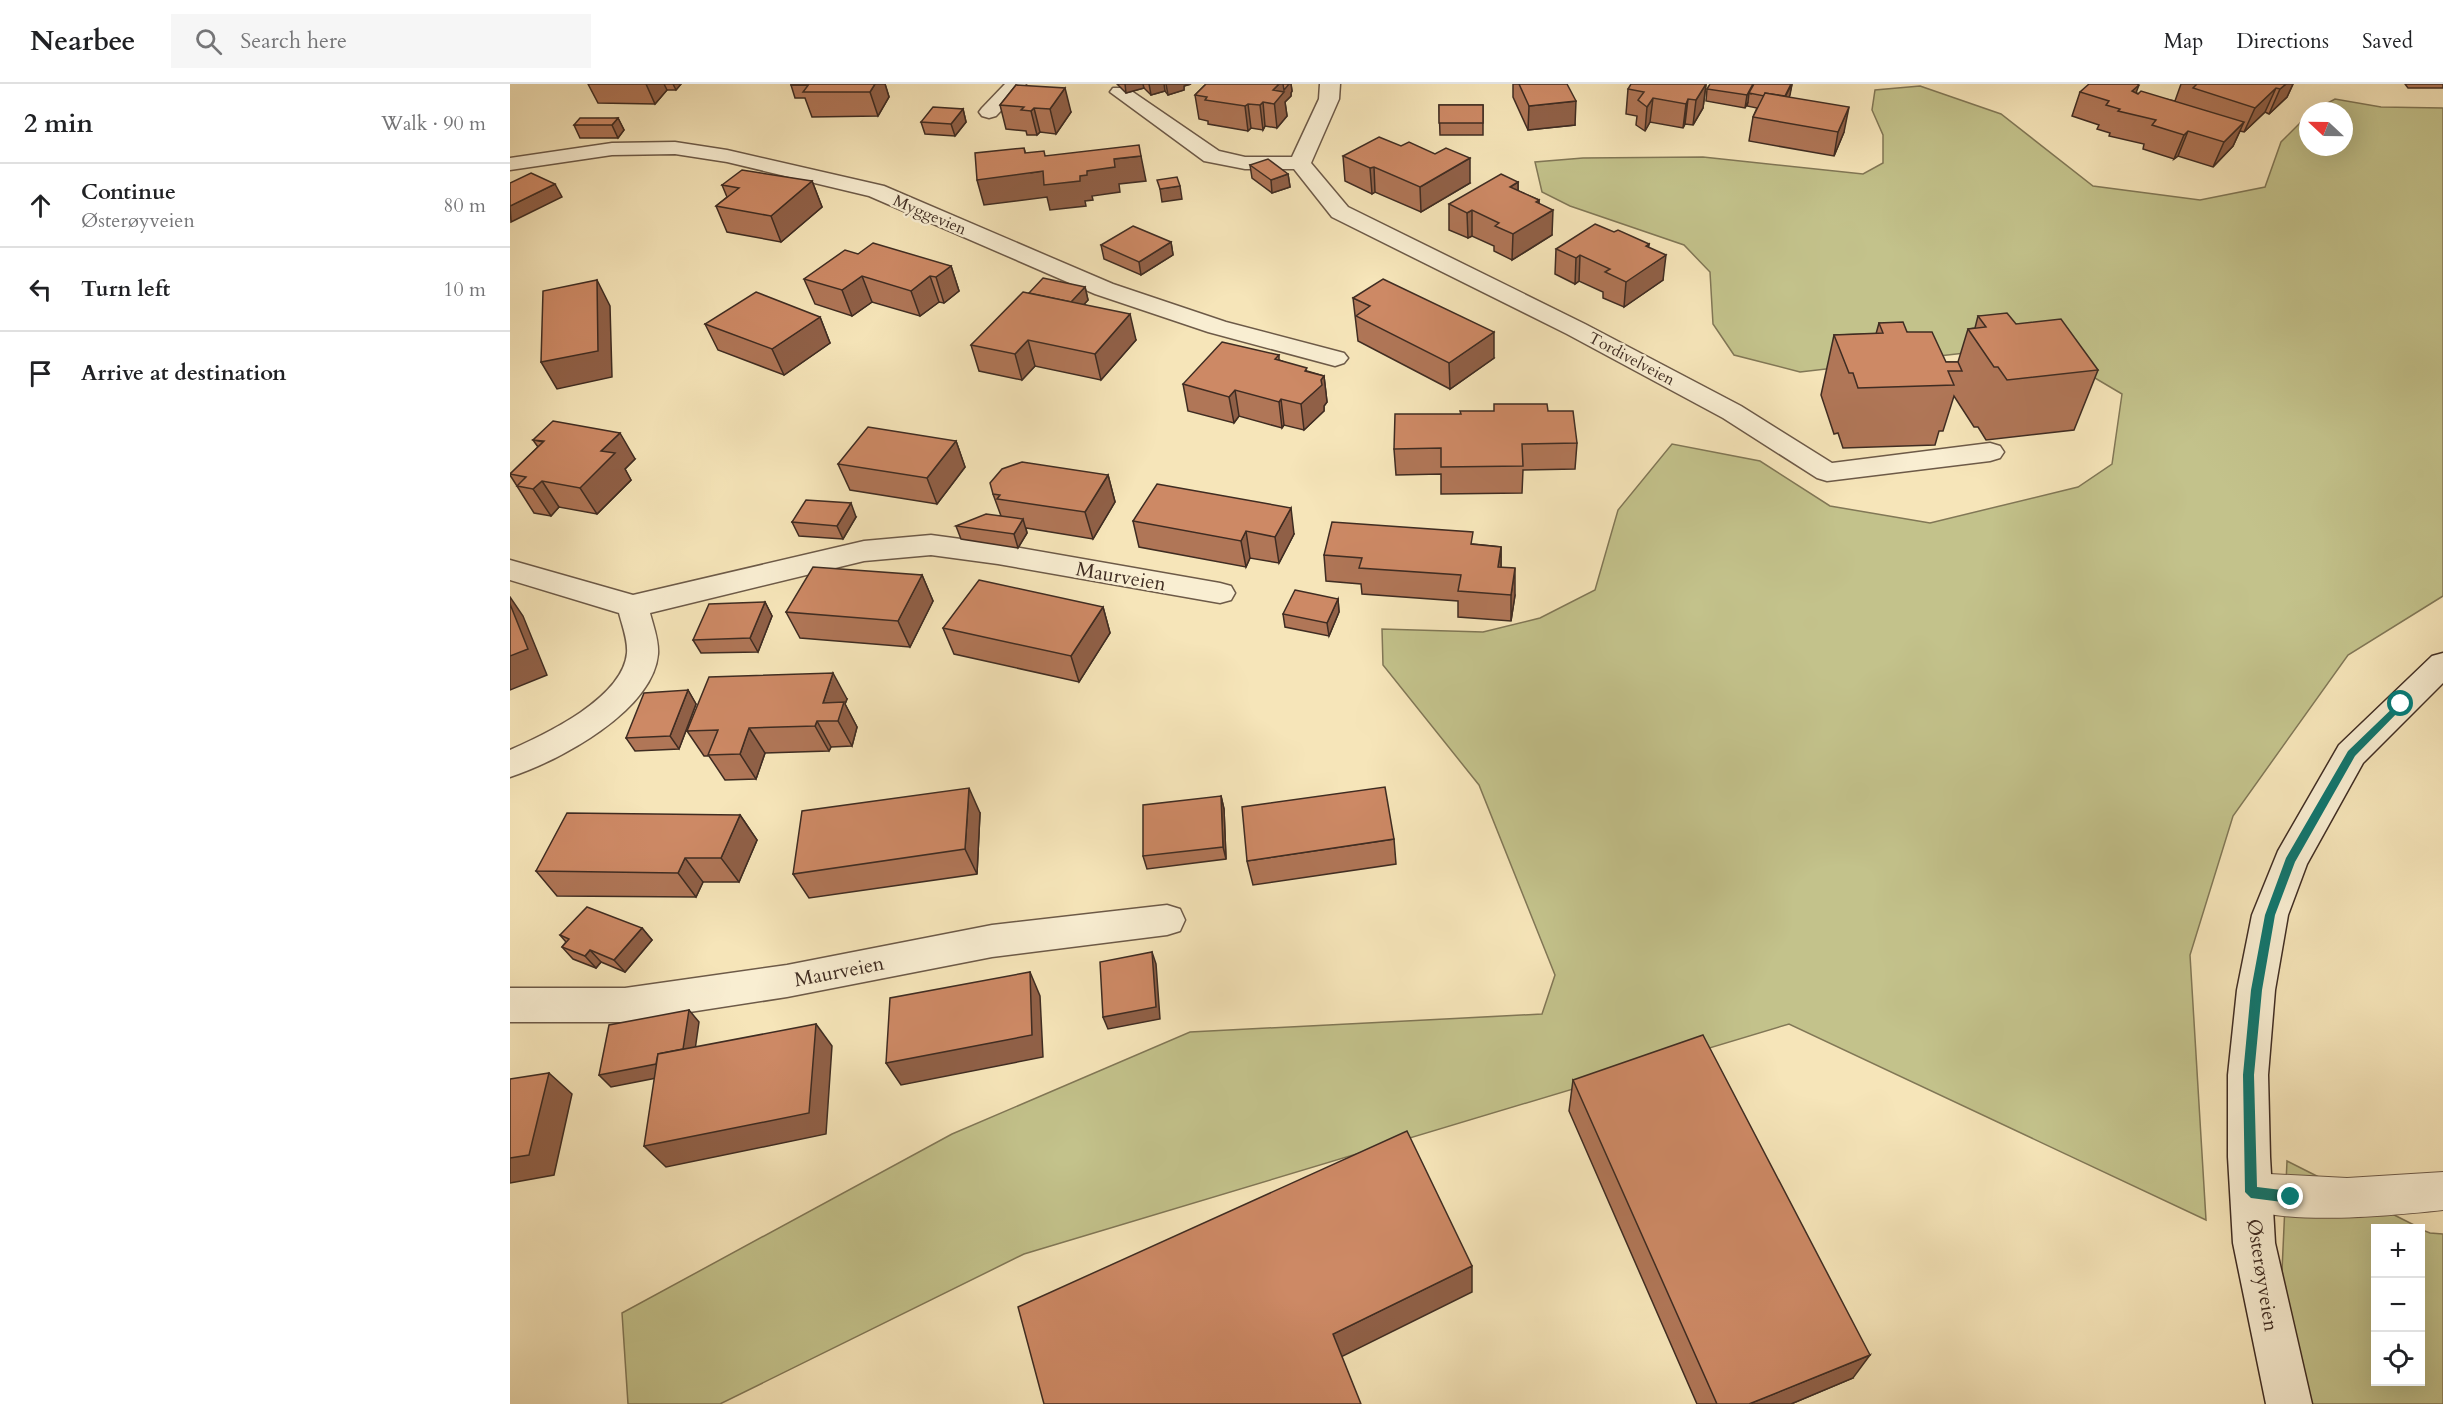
<!DOCTYPE html>
<meta charset="utf-8">
<style>
body{margin:0;font-family:Cardo,serif;background:#f6f6f6;color:#202124}
.controls{position:absolute;right:18px;bottom:18px;display:grid;overflow:hidden;border-radius:0px;box-shadow:0 6px 24px #0002}
.controls button{width:54px;height:54px;display:grid;place-items:center;padding:0;border:0;border-bottom:2px solid #e0e0e0;background:#fff;color:#202124;font:30px sans-serif}
.compass{position:absolute;left:1789px;top:18px;width:54px;height:54px;border-radius:50%;background:#fff;box-shadow:0 6px 24px #0002;rotate:292deg}
.stop{position:absolute;width:18px;height:18px;margin:-14px;border:4px solid #0f766e;border-radius:50%;background:#fff}
.stop.end{background:#0f766e;border-color:#fff;box-shadow:0 2px 6px #0008}
.list{margin:0;padding:0;list-style:none}
h2{display:flex;justify-content:space-between;align-items:center;height:78px;margin:0;padding:0 24px;font-size:26px}
h2 small{font-size:20px;font-weight:400;color:#757577}
.list li{display:grid;grid-template-columns:39px 1fr auto;gap:18px;align-items:center;box-sizing:border-box;height:84px;padding:0 24px;border-top:2px solid #e0e0e0}
.list b{display:block;font-size:22px;white-space:nowrap}
.list p{margin:0;font-size:20px;white-space:nowrap;color:#757577}
.list em{font-size:20px;font-style:normal;color:#757577}
.icon{flex:none;width:33px;height:33px;fill:none;stroke:currentColor;stroke-width:2;stroke-linecap:round;stroke-linejoin:round}
.map{position:relative;flex:none;width:1933px;height:1320px;overflow:hidden}
header{display:flex;align-items:center;gap:36px;box-sizing:border-box;height:84px;padding:0 30px;background:#fff;border-bottom:2px solid #e0e0e0}
header strong{font-size:28px}
nav{display:flex;gap:33px;margin-inline-start:auto;font-size:21px}
.search{width:420px;height:54px;background:#f6f6f6;display:flex;align-items:center;gap:15px;box-sizing:border-box;padding:0 21px;border-radius:0px;color:#757577;font-size:22px}
main{display:flex}
aside{flex:1;background:#fff}
.map>svg:first-child{display:block}
</style>
<header>
<strong>Nearbee</strong>
<div class="search"><svg class="icon" aria-label="search" viewBox="0 0 24 24"><circle cx="10" cy="10" r="6"/><path d="M15 15l6 6"/></svg>Search here</div>
<nav><a>Map</a><a>Directions</a><a>Saved</a></nav>
</header>
<main>
<aside>
<h2>2 min<small>Walk · 90 m</small></h2>
<ul class="list">
<li><svg class="icon" aria-label="ahead" viewBox="0 0 24 24"><path d="M12 20V5M6 11l6-6 6 6"/></svg><div><b>Continue</b><p>Østerøyveien</p></div><em>80 m</em></li>
<li><svg class="icon" aria-label="left" viewBox="0 0 24 24"><path d="M17 20v-9H6M10 6l-5 5 5 5"/></svg><div><b>Turn left</b></div><em>10 m</em></li>
<li><svg class="icon" aria-label="arrive" viewBox="0 0 24 24"><path d="M6 21V4h12l-3 4 3 4H6"/></svg><div><b>Arrive at destination</b></div></li>
</ul>
</aside>
<div class="map">
<svg width="1933" height="1320" viewBox="0 0 1933 1320">
<rect width="100%" height="100%" fill="#f6e5b9"/>
<filter id="stains"><feTurbulence type="fractalNoise" baseFrequency=".00333" numOctaves="4"/><feColorMatrix values="0 0 0 0 .2 0 0 0 0 .09 0 0 0 0 .02 0 0 0 .5 -.17"/></filter>
<radialGradient id="worn" r=".72"><stop offset=".6" stop-color="#630" stop-opacity="0"/><stop offset="1" stop-color="#630" stop-opacity=".3"/></radialGradient>
<g fill="#c3c28b" stroke="#817756" stroke-width="1.5">
<path d="M1410 2 1491 30 1583 102 1690 116 1755 103 1771 58 1798 31V63H1834V27H1803L1825 15 1871 23 1933 24V512L1838 571 1723 732 1680 871 1696 1136 1279 940 514 1170 210 1320H118L112 1229 442 1050 680 948 1032 930 1045 891 969 701 873 581 872 545 973 548 1030 534 1085 506 1108 426 1162 360 1250 377 1320 422 1420 439 1568 403 1602 380 1612 310 1563 281 1455 269 1290 288 1224 271 1203 240 1200 188 1174 161 1060 122 1032 108 1025 78 1073 74 1193 73 1353 90 1373 79V51L1362 26 1365 6Z"/>
<path d="M1777 1077 1910 1144H1866V1298H1910V1145L1920 1149 1933 1150V1320H1801L1771 1209Z"/>
</g>
<g fill="none" stroke-linecap="round" stroke-linejoin="round">
<defs>
<path id="service" d="M1933 1088V1126C1878 1132 1777 1142 1727 1122L1721 1108 1727 1094 1741 1089 1837 1094Z"/>
<g id="minor">
<path d="M495 0H516L486 32 479 34 472 32 469 28 472 24Z"/>
<path d="M810 0H830L829 15 801 79 838 123 1075 240 1231 322 1322 379 1480 359 1490 362 1494 368 1490 374 1480 377 1317 397 1307 394 1213 334 1057 250 822 133 784 85H735L694 77 600 8 603 4H617L709 67 735 73H782L809 15Z"/>
<path d="M165 58 217 66 374 102 603 200 716 238 834 269 838 274 834 279 825 282 698 248 585 210 359 112 217 78 165 70 102 71 0 86V74L102 59Z"/>
<path d="M421 451 488 460 710 499 721 502 725 509 721 516 710 519 488 480 421 471 354 477 140 529C143 541 149 556 148 570 143 627 49 677 0 693V666C36 650 113 614 117 569 118 556 112 541 109 529L0 496V476L123 511 354 457Z"/>
<path d="M657 821 670 825 675 836 670 847 657 851 482 873 277 913 115 938H0V904H115L277 881 482 841Z"/>
</g>
<path id="secondary" d="M1933 569V599L1853 679 1797 780 1778 831 1765 906 1758 991 1760 1073 1765 1159 1802 1320H1756L1723 1159 1718 1073V991L1727 906 1742 831 1768 767 1829 661 1922 572Z"/>
</defs>
<use href="#service" stroke="#6d5a48" stroke-width="2"/>
<use href="#minor" stroke="#6d5a48" stroke-width="3"/>
<use href="#secondary" stroke="#3f2c22" stroke-width="3"/>
<use href="#service" fill="#f9eed2" fill-rule="evenodd"/>
<use href="#minor" fill="#f9eed2" fill-rule="evenodd"/>
<use href="#secondary" fill="#f9eed2" fill-rule="evenodd"/>
</g>
<g fill="#b07657" stroke="#3f2c22" stroke-width="1.5">
<path d="M78 0H171L166 6H157L145 20 88 19Z"/>
<path d="M375 0 379 13 368 32 302 33 295 14H285L281 1Z"/>
<path d="M607 0H681L674 2V6L658 11 655 7 641 11 634 4 616 9Z"/>
<path d="M696 0H781L782 7 781 9V12L775 18 777 32 767 44 755 42 753 46 741 44 738 47 698 40V37L689 35 685 11Z"/>
<path d="M1003 0H1057L1065 41 1018 46 1003 13Z"/>
<path d="M1196 0 1193 24 1183 41 1175 40 1173 44 1140 38 1135 47 1126 41 1127 32 1116 30 1118 5Z"/>
<path d="M1282 0 1279 13 1334 48 1324 72 1239 57 1243 33 1247 24 1237 22 1238 18 1235 24 1196 17 1197 5 1242 4Z"/>
<path d="M1671 0H1783L1777 13 1759 30 1755 28 1734 48 1730 47 1723 62 1703 83 1668 72 1664 75 1633 65 1634 60 1599 52 1600 49 1587 45 1589 41 1562 32 1570 8 1626 9 1665 17Z"/>
<path d="M1895 0H1933V4H1898Z"/>
<path d="M506 1 561 28 546 50 530 48 527 51H517L516 47 496 45 490 21Z"/>
<path d="M929 21H973V51H930Z"/>
<path d="M453 25 456 38 445 52 415 50 411 38Z"/>
<path d="M108 34 114 46 108 54H70L64 41Z"/>
<path d="M891 62 960 99 911 128 865 108 862 110 835 97 833 72Z"/>
<path d="M740 81 778 90 780 103 762 109 742 94Z"/>
<path d="M302 97 312 123 271 158 217 148 206 122 217 113 212 101Z"/>
<path d="M1008 98V107L1029 116V119L1042 151 1002 176 984 167V162L962 152 958 154 939 146V120Z"/>
<path d="M661 158 663 171 631 191 594 175 591 161Z"/>
<path d="M1139 160 1138 163 1153 196 1114 223 1093 214V208L1069 197 1065 200 1045 190 1046 165Z"/>
<path d="M348 170 441 182 449 207 434 219 429 218 410 232 362 218 342 232 305 220 294 195Z"/>
<path d="M575 203 578 216 574 220 626 256 591 296 525 282 512 296 469 287 461 261 519 209Z"/>
<path d="M843 214 984 274 940 305 848 257Z"/>
<path d="M1468 232 1506 240 1588 286 1564 346 1476 356 1468 343H1464L1444 312 1433 347H1429L1425 361 1333 364 1328 349 1324 350 1311 311 1324 251 1366 250 1369 239 1397 248 1436 278H1448L1458 245 1465 244Z"/>
<path d="M310 233 320 259 274 291 208 266 195 240Z"/>
<path d="M769 271V276L797 287 814 292 817 318 814 322V327L794 346 774 341 772 344 729 332 724 339 678 327 673 300Z"/>
<path d="M1038 327 1067 359 1065 385 1013 386 1012 409 931 410V390L886 391 884 365 951 330Z"/>
<path d="M23 356 125 375 115 385 121 396 87 430 49 423 41 432 24 429 0 391V390L28 363Z"/>
<path d="M446 357 455 383 427 420 340 406 328 380Z"/>
<path d="M598 391 605 418 583 455 516 444 517 449 508 464 451 455 446 442 491 432 483 410Z"/>
<path d="M346 433 333 455 289 452 282 438Z"/>
<path d="M623 437 784 450 769 479 740 474 736 483 629 463Z"/>
<path d="M963 460 991 463V483L1005 511 1001 537 948 533V517L852 510 851 500 816 497 814 471Z"/>
<path d="M412 491 423 517 400 563 290 554 276 528Z"/>
<path d="M828 515 829 528 819 552 775 543 773 530Z"/>
<path d="M255 518 262 532 248 568 191 569 183 556Z"/>
<path d="M593 523 600 549 569 598 444 570 433 544Z"/>
<path d="M178 606 186 620 169 665 125 667 116 654Z"/>
<path d="M337 615 335 620 347 643 342 662 321 663 319 667 255 669 246 695 215 696 199 672H194L177 647Z"/>
<path d="M711 712 714 725 716 775 637 785 633 772Z"/>
<path d="M470 729 467 790 299 814 283 790Z"/>
<path d="M230 731 247 756 229 798H193L186 813 47 812 26 787Z"/>
<path d="M884 755 886 780 743 801 737 777Z"/>
<path d="M132 844 142 856 115 888 91 878 86 884 63 875 52 863 56 858 50 851Z"/>
<path d="M1063 996 1343 1294 1281 1320H1187L1059 1027Z"/>
</g>
<g fill="#906047" stroke="#3f2c22" stroke-width="1.5">
<path d="M136 0H154L157 6 145 20Z"/>
<path d="M163 0H171L166 6Z"/>
<path d="M365 0H375L379 13 368 32 360 8Z"/>
<path d="M615 0H633L634 4 616 9Z"/>
<path d="M639 0H654L655 7 641 11Z"/>
<path d="M656 0H681L674 2V6L658 11Z"/>
<path d="M769 0H781L782 7 781 9V12L775 18 777 32 767 44 763 6Z"/>
<path d="M1196 0 1193 24 1183 41 1186 16Z"/>
<path d="M1243 0 1241 10 1239 9 1238 18 1235 24 1237 11Z"/>
<path d="M1282 0 1280 11 1272 28 1274 15Z"/>
<path d="M1776 0H1783L1777 13 1759 30 1770 5Z"/>
<path d="M1629 1 1620 25 1622 7Z"/>
<path d="M555 4 561 28 546 50 540 25Z"/>
<path d="M1766 4 1755 28 1734 48 1745 24Z"/>
<path d="M1143 14 1140 38 1135 47 1137 23Z"/>
<path d="M1178 15 1175 40 1173 44 1176 20Z"/>
<path d="M1066 17 1065 41 1018 46 1019 22Z"/>
<path d="M753 18 755 42 753 46 750 21Z"/>
<path d="M738 20 741 44 738 47 735 22Z"/>
<path d="M1339 23 1334 48 1324 72 1328 48Z"/>
<path d="M524 24 530 48 527 51 521 27Z"/>
<path d="M453 25 456 38 445 52 441 40Z"/>
<path d="M108 34 114 46 108 54 102 41Z"/>
<path d="M1734 38 1723 62 1703 83 1714 58Z"/>
<path d="M1678 47 1668 72 1664 75 1674 51Z"/>
<path d="M514 64 521 89 533 87 570 92 577 87 604 75 631 72 636 97 609 100 610 108 582 112 583 116 575 117 576 122 540 126 537 113 474 121 467 96 515 69Z"/>
<path d="M960 74V99L911 128 910 103Z"/>
<path d="M864 83 865 108 862 110 860 84Z"/>
<path d="M778 90 780 103 762 109 761 96Z"/>
<path d="M302 97 312 123 271 158 261 132Z"/>
<path d="M1008 98V123L1000 103Z"/>
<path d="M45 100 52 113 1 138 0 122Z"/>
<path d="M670 102 672 115 652 118 650 105Z"/>
<path d="M1029 116 1028 135 1043 126 1042 151 1002 176 1003 150 1026 118Z"/>
<path d="M962 126V152L958 154 957 129Z"/>
<path d="M661 158 663 171 631 191 629 178Z"/>
<path d="M1139 160 1136 184 1156 171 1153 196 1114 223 1116 198 1136 162Z"/>
<path d="M1070 171 1069 197 1065 200 1066 174Z"/>
<path d="M441 182 449 207 434 219 426 193Z"/>
<path d="M352 192 362 218 342 232 332 206Z"/>
<path d="M420 192 429 218 410 232 401 207Z"/>
<path d="M87 196 100 222 102 293 47 305 31 278Z"/>
<path d="M575 203 578 216 558 238 554 225Z"/>
<path d="M620 230 626 256 591 296 585 270Z"/>
<path d="M310 233 320 259 274 291 262 265Z"/>
<path d="M984 248V274L940 305 939 279Z"/>
<path d="M518 256 525 282 512 296 505 270Z"/>
<path d="M814 292 817 318 814 322V327L794 346 791 320Z"/>
<path d="M725 306 729 332 724 339 719 313Z"/>
<path d="M771 315 774 341 772 344 769 318Z"/>
<path d="M110 349 125 375 115 385 121 396 87 430 70 404 91 367Z"/>
<path d="M446 357 455 383 427 420 417 394Z"/>
<path d="M598 391 605 418 583 455 575 428Z"/>
<path d="M32 397 49 423 41 432 23 405Z"/>
<path d="M341 419 346 433 333 455 327 442Z"/>
<path d="M781 424 784 450 769 479 765 453Z"/>
<path d="M513 435 517 449 508 464 504 450Z"/>
<path d="M736 447 740 474 736 483 731 457Z"/>
<path d="M991 463V489L988 483Z"/>
<path d="M1005 484V511L1001 537V511Z"/>
<path d="M412 491 423 517 400 563 388 537Z"/>
<path d="M0 513 13 532 37 591 0 606Z"/>
<path d="M828 515 829 528 819 552 817 539Z"/>
<path d="M255 518 262 532 248 568 240 554Z"/>
<path d="M593 523 600 549 569 598 561 572Z"/>
<path d="M323 589 337 615 335 620 347 643 342 662 328 637 313 619Z"/>
<path d="M178 606 186 620 169 665 160 652Z"/>
<path d="M307 637 321 663 319 667 305 642Z"/>
<path d="M239 644 255 669 246 695 230 670Z"/>
<path d="M459 704 470 729 467 790 455 765Z"/>
<path d="M711 712 714 725 716 775 713 763Z"/>
<path d="M230 731 247 756 229 798 211 774Z"/>
<path d="M175 774 193 798 186 813 168 789Z"/>
<path d="M132 844 142 856 115 888 104 876Z"/>
<path d="M80 866 91 878 86 884 75 872Z"/>
<path d="M642 868 646 880 650 935 598 945 593 933Z"/>
<path d="M520 888 530 912 533 973 391 1001 376 979Z"/>
<path d="M179 926 189 938 182 987 101 1003 89 991Z"/>
<path d="M306 940 322 962 316 1050 156 1083 134 1062Z"/>
<path d="M39 989 62 1010 44 1091 0 1099V1074Z"/>
<path d="M962 1182V1208L829 1274 823 1250Z"/>
<path d="M1360 1271 1343 1294 1281 1320H1239Z"/>
</g>
<g fill="#cd8965" stroke="#3f2c22" stroke-width="1.5">
<path d="M281 0H299L298 1H281Z"/>
<path d="M299 0H365L360 8H293Z"/>
<path d="M696 0H769L763 6 774 8 764 20 753 18 750 21 738 20 735 22 695 16 697 13 685 11Z"/>
<path d="M773 0H779L774 6Z"/>
<path d="M1009 0H1057L1066 17 1019 22Z"/>
<path d="M1121 0H1196L1186 16 1178 15 1176 20 1143 14 1137 23 1128 16 1134 8 1118 5Z"/>
<path d="M1200 0H1243L1237 11 1197 5Z"/>
<path d="M1244 0H1281L1275 12 1255 9 1254 12 1239 9Z"/>
<path d="M1579 0H1627L1629 1 1622 7 1628 10 1631 7 1734 38 1714 58 1678 47 1674 51 1642 41 1646 36 1608 27 1610 25 1596 21 1599 17 1570 8Z"/>
<path d="M1687 0H1776L1770 5 1766 4 1745 24 1683 4Z"/>
<path d="M506 1 555 4 540 25 524 24 521 27 511 26 514 23 490 21Z"/>
<path d="M1255 9 1339 23 1328 48 1243 33Z"/>
<rect x="929" y="21" width="44" height="18"/>
<path d="M423 23 453 25 441 40 411 38Z"/>
<path d="M70 34H108L102 41H64Z"/>
<path d="M869 53 891 62 899 58 925 70 936 64 960 74 910 103 864 83 860 84 833 72Z"/>
<path d="M629 61 631 72 604 75 605 83 577 87V91L570 92V97L534 101 533 87 467 96 465 69 514 64 515 69 534 67 535 72Z"/>
<path d="M758 75 778 90 761 96 740 81Z"/>
<path d="M232 86 302 97 261 132 206 122 229 104 212 101Z"/>
<path d="M21 89 45 100 0 122V99Z"/>
<path d="M991 90 1008 98 1000 103 1029 116 1026 118 1043 126 1003 150 985 142 989 139 962 126 957 129 939 120Z"/>
<path d="M667 93 670 102 650 105 647 96Z"/>
<path d="M1085 140 1104 148 1108 146 1139 160 1136 162 1156 171 1116 198 1095 188 1100 185 1070 171 1066 174 1046 165Z"/>
<path d="M623 142 661 158 629 178 591 161Z"/>
<path d="M363 159 441 182 426 193 420 192 401 207 352 192 332 206 294 195 335 166 348 170Z"/>
<path d="M533 194 575 203 561 218 519 209Z"/>
<path d="M873 195 984 248 939 279 846 232 860 222 843 214Z"/>
<path d="M87 196 88 267 31 278 33 207Z"/>
<path d="M246 208 310 233 262 265 195 240Z"/>
<path d="M513 208 620 230 585 270 518 256 505 270 461 261Z"/>
<path d="M1497 229 1506 240 1551 235 1588 286 1497 296 1488 283H1484L1458 245 1476 243 1468 232Z"/>
<path d="M1393 238 1397 248H1422L1436 278H1448L1452 287H1438L1444 301 1348 304 1343 289H1339L1324 251 1373 249 1369 239Z"/>
<path d="M712 258 769 271 765 275 797 284 795 287 814 292 811 296 812 301 791 320 771 315 769 318 725 306 719 313 673 300Z"/>
<path d="M984 320H1037L1038 327H1063L1067 359 1012 360 1013 382 931 383V364L884 365 885 330H951L950 327H984Z"/>
<path d="M43 337 110 349 91 367 105 369 70 404 32 397 23 405 7 402 16 393 0 390 34 357 23 356Z"/>
<path d="M358 343 446 357 417 394 328 380Z"/>
<path d="M512 378 598 391 575 428 487 415 490 411 483 410 480 399 492 385Z"/>
<path d="M647 400 781 424 765 453 736 447 731 457 623 437Z"/>
<path d="M296 416 341 419 327 442 282 438Z"/>
<path d="M476 430 513 435 504 450 446 442Z"/>
<path d="M822 438 963 448 961 460 991 463 988 483 1005 484 1001 511 948 507 951 491 849 484 852 474 814 471Z"/>
<path d="M303 483 412 491 388 537 276 528Z"/>
<path d="M469 496 593 523 561 572 433 544Z"/>
<path d="M785 506 828 515 817 539 773 530Z"/>
<path d="M255 518 240 554 183 556 199 520Z"/>
<path d="M0 520 18 565 0 572Z"/>
<path d="M323 589 313 619 334 618 328 637H307L305 642 239 644 230 670 198 671 208 646 177 647 199 593Z"/>
<path d="M178 606 160 652 116 654 134 609Z"/>
<path d="M875 703 884 755 737 777 732 723Z"/>
<path d="M459 704 455 765 283 790 292 727Z"/>
<path d="M711 712 713 763 633 772V721Z"/>
<path d="M57 729 230 731 211 774H175L168 789 26 787Z"/>
<path d="M77 823 132 844 104 876 80 866 75 872 52 863 59 855 50 851Z"/>
<path d="M642 868 646 923 593 933 590 878Z"/>
<path d="M520 888 522 951 376 979 380 914Z"/>
<path d="M179 926 173 965 148 970 146 980 89 991 99 941Z"/>
<path d="M306 940 299 1029 134 1062 148 970Z"/>
<path d="M1193 951 1360 1271 1239 1320H1207L1063 996Z"/>
<path d="M39 989 19 1071 0 1074V995Z"/>
<path d="M897 1047 962 1182 823 1250 851 1320H534L508 1223Z"/>
</g>
<path fill="#0f766e" d="M1891 616 1894 617V622L1845 672 1785 778 1765 831 1752 906 1744 991 1747 1103 1781 1107 1788 1113 1781 1119 1741 1114 1735 1108 1733 991 1741 906 1755 831 1776 774 1838 667Z"/>
<g text-anchor="middle" stroke-width="5" stroke-linejoin="round" paint-order="stroke">
<g font-size="16" fill="#3f2c22" stroke="#f9eed2">
<text transform="translate(420 130) rotate(23)" y="6">Myggevien</text>
<text transform="translate(1122 274) rotate(28)" y="6">Tordivelveien</text>
</g>
<g font-size="20" fill="#3f2c22" stroke="#f9eed2">
<text transform="translate(611 492) rotate(10)" y="7">Maurveien</text>
<text transform="translate(329 887) rotate(-11)" y="7">Maurveien</text>
<text transform="translate(1753 1191) rotate(81)" y="7">Østerøyveien</text>
</g>
</g>
<rect width="100%" height="100%" filter="url(#stains)"/>
<rect width="100%" height="100%" fill="url(#worn)"/>
</svg>
<div class="controls">
<button>+</button>
<button>−</button>
<button><svg class="icon" aria-label="locate" viewBox="0 0 24 24"><circle cx="12" cy="12" r="6"/><path d="M12 2v4M12 18v4M2 12h4M18 12h4"/></svg></button>
</div>
<svg class="compass" viewBox="-18 -18 36 36"><path d="M0-13l5 13h-10z" fill="#e53935"/><path d="M0 13l5-13h-10z" fill="#757577"/></svg>
<div class="stop" style="left:1891px;top:620px"></div>
<div class="stop end" style="left:1781px;top:1113px"></div>
</div>
</main>
